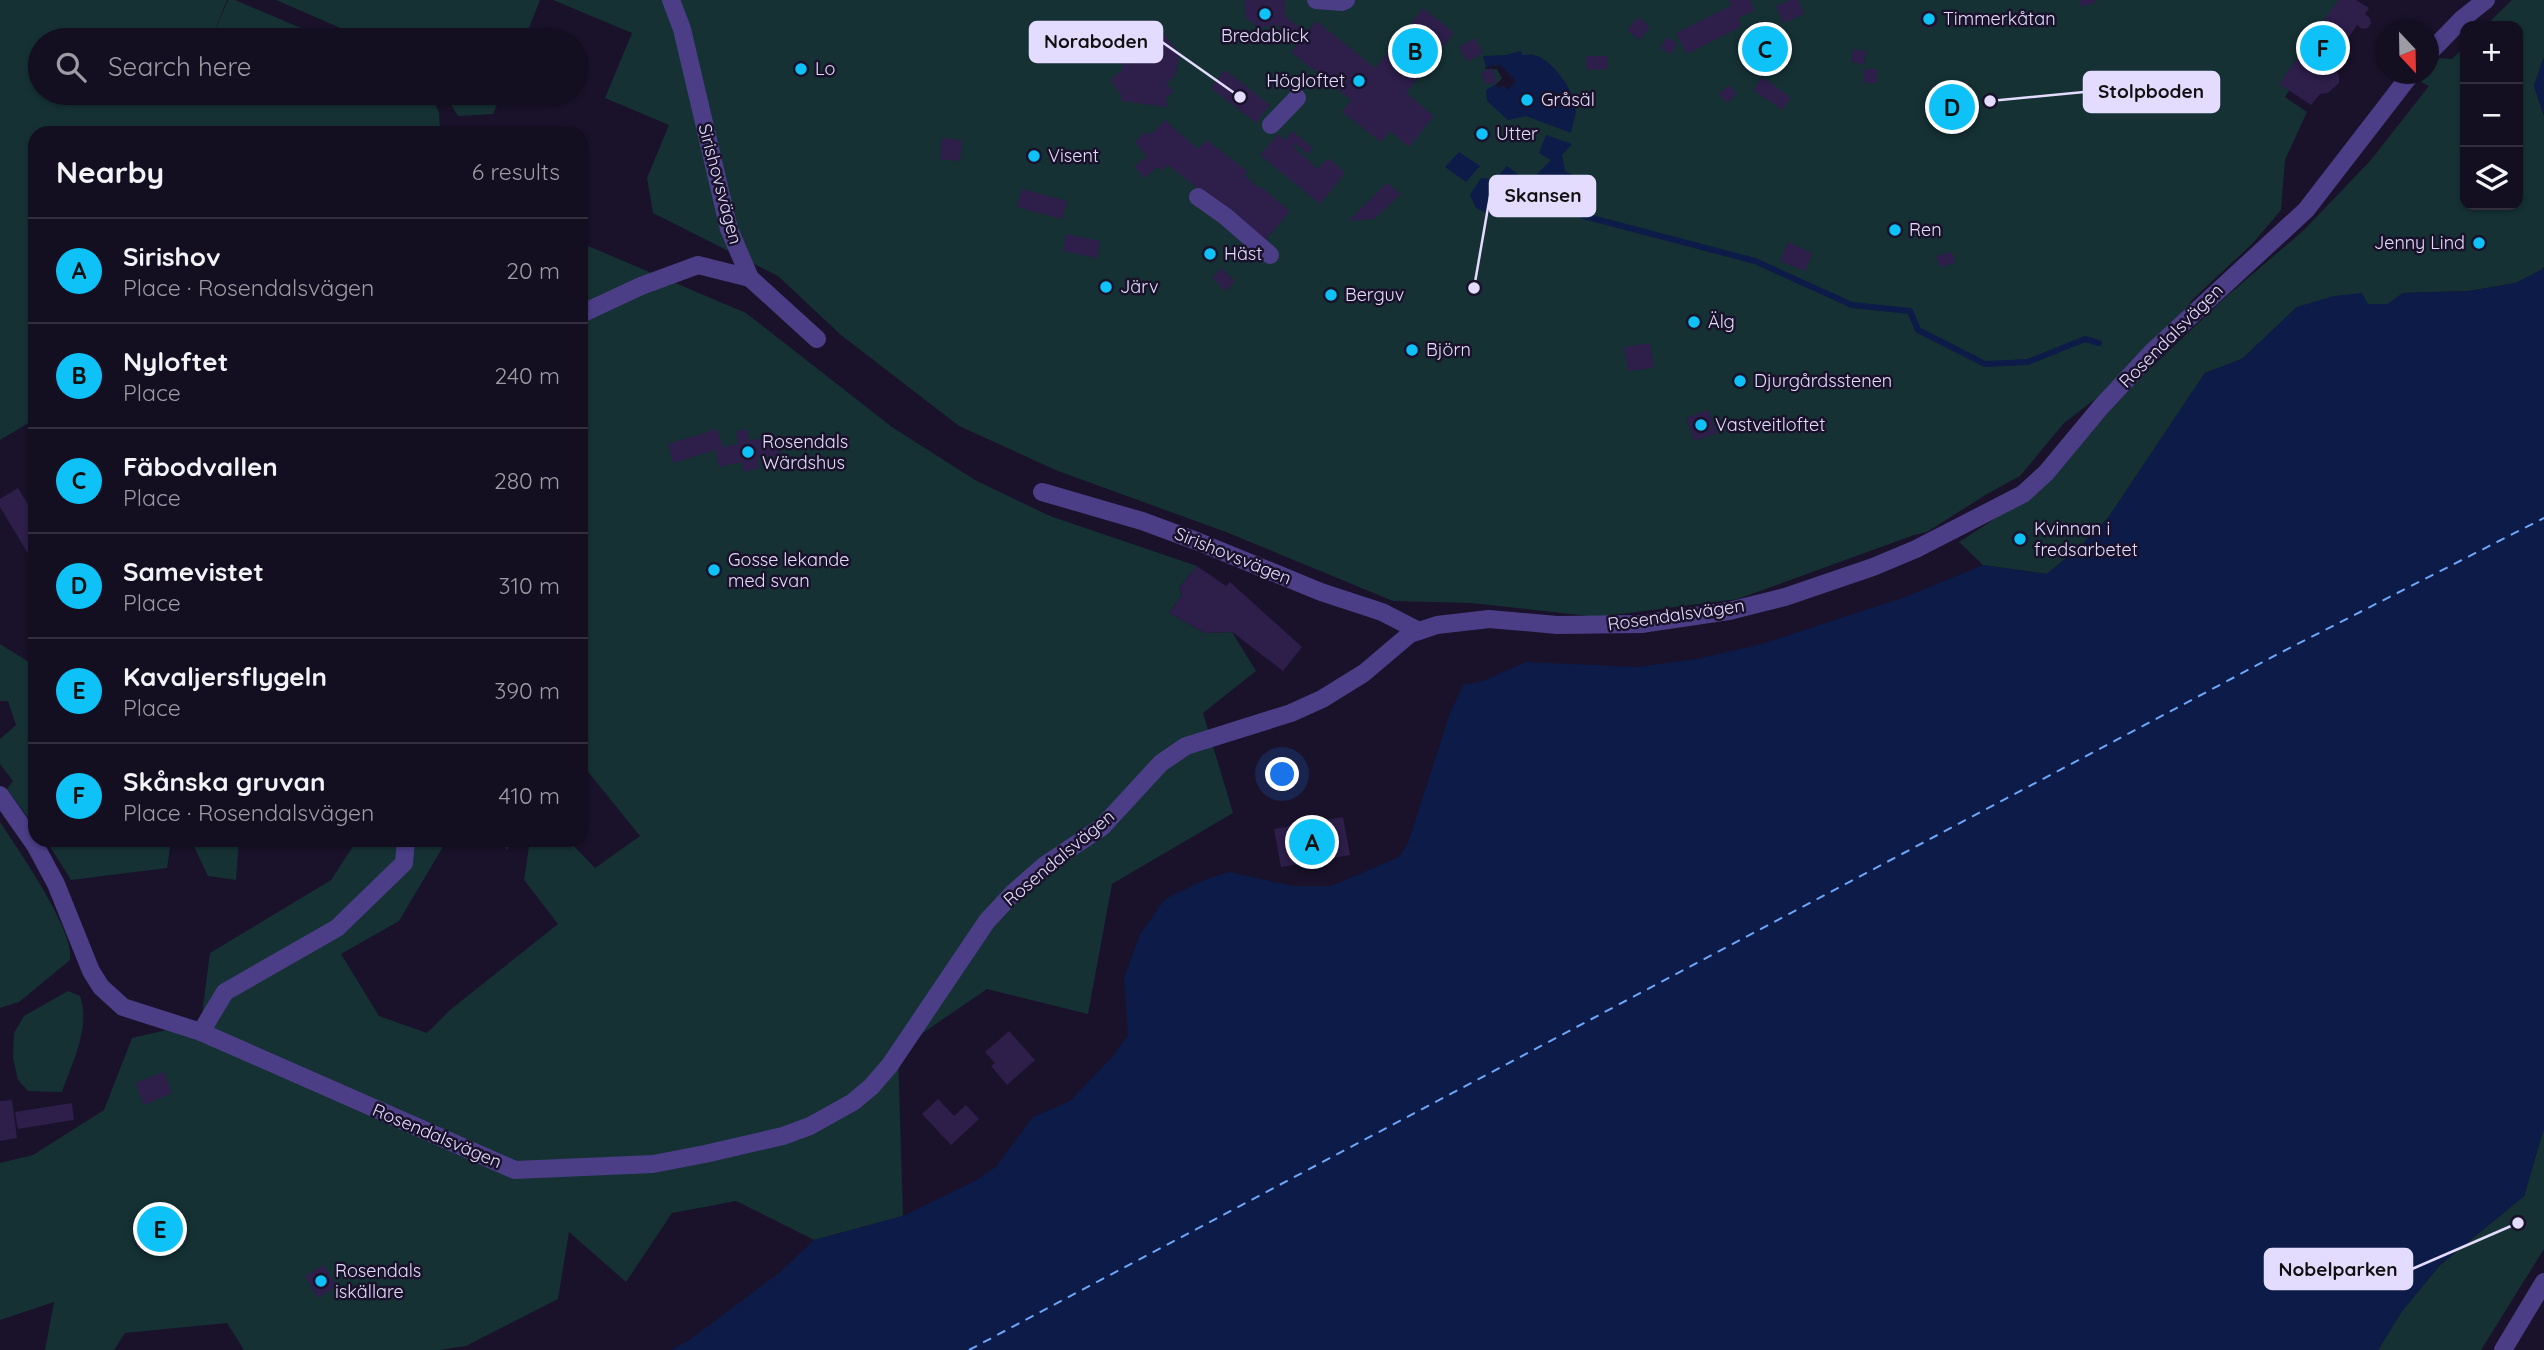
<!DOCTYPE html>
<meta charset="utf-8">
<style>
body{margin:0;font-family:Quicksand,sans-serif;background:#1c1729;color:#f1f3f6}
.controls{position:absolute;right:21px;top:21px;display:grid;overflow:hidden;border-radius:14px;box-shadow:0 2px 5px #0004}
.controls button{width:63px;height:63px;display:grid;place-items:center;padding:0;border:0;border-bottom:2px solid #322e3e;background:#130e20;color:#f1f3f6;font:35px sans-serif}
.compass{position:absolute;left:2376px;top:21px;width:63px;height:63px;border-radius:50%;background:#130e20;box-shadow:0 2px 5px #0004;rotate:158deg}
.you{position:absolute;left:1283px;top:775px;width:24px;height:24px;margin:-18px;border:5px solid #fff;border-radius:50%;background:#1a73e8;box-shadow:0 0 0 10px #1a73e833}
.badge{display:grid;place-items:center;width:46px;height:46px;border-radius:50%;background:#0ec2f7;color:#111;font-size:23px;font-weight:700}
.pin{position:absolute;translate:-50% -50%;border:4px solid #fff;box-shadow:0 2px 7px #0006}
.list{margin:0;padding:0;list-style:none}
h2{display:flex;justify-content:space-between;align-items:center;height:91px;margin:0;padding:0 28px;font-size:30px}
h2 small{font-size:23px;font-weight:400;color:#9d9ca5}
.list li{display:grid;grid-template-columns:46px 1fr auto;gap:21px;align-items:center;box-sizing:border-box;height:105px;padding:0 28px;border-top:2px solid #322e3e}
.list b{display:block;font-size:26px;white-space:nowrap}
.list p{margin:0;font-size:23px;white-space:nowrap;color:#9d9ca5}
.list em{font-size:23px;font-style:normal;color:#9d9ca5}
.icon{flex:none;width:38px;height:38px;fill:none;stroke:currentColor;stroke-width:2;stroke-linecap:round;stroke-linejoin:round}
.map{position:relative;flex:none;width:2544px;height:1350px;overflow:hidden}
.search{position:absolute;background:#130e20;box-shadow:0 2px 5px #0004;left:28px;top:28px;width:560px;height:77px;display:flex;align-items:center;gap:18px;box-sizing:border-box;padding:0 24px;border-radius:38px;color:#9d9ca5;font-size:26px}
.panel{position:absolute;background:#130e20;box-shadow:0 2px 5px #0004;left:28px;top:126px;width:560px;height:721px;border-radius:21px}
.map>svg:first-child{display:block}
</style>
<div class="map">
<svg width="2544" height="1350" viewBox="0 0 2544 1350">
<rect width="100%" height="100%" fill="#19122a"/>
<g fill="#153134">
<path d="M0 0H227L213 35 228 0H235L329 40H40V93H429L439 112 440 133H35V419L0 440Z"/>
<path d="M276 0H540L524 40H368Z"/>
<path d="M553 0H2354L2285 97 2307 112 2285 160 2281 210 2253 243 2192 300 2179 322 2107 390 2064 423 2020 476 1987 494 1927 532 1914 535 1738 599 1598 617 1472 603 1393 601 1226 532 1058 471 959 426 841 335 778 276 653 213 647 178 669 125 605 98 632 33Z"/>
<path d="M2512 0H2544V57L2534 86 2544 116V267L2541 270 2516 283 2469 291 2403 293 2388 304 2297 307 2242 359 2205 373 2108 518 2081 546 2047 574 1983 565 1959 542 2019 503 2053 472 2143 375 2228 295 2304 230 2370 161 2429 86 2421 82 2439 58 2452 59 2465 46V205H2518V26H2485Z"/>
<path d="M444 93H502L493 114 458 116Z"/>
<path d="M581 243 746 313 892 427 975 480 1050 516 1197 566 1179 588 1182 595 1169 613 1205 633 1232 632 1256 671 1203 713 1233 813 1112 884 1088 1014 987 989 898 1050 903 1216 814 1240 736 1201 672 1213 626 1282 569 1232 558 1299 466 1346 439 1350H244L227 1323 125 1333 114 1350H45L54 1302 0 1320V1163L33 1155 104 1110 132 1038 201 1022 210 953 331 880 357 840H447L399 921 341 954 379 1016 427 1033 450 1010 558 924 524 880 530 840H568L595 868 640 836 581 763Z"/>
<path d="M0 644 35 666V827L7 789 13 781 0 764V739L16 725 8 701H0Z"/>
<path d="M0 822C17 848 76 932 70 960L19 1002 0 1008Z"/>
<path d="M46 840H187L171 842 167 868 71 880Z"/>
<path d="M191 840H239L236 880 208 876Z"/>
<path d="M68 991 80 996C91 1027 72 1063 62 1092L28 1091 18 1080 13 1058 14 1033 24 1016Z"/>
<path d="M2544 1128V1249L2481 1350H2378L2402 1311 2440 1265 2524 1196Z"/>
</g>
<g fill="#0d1b48">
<path d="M1521 51 1522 55C1526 55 1530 54 1534 55 1552 59 1576 92 1576 111 1575 118 1572 126 1571 133L1526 116 1508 120 1487 101 1486 90 1506 78 1499 65 1486 67 1483 56 1506 55Z"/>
<path d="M2544 57V115L2534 86Z"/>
<path d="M1546 135 1572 144 1562 155 1565 171 1581 179 1582 189 1551 200 1526 201 1508 190 1495 217 1476 208 1470 195 1481 178 1495 179 1507 166 1522 177 1532 179 1551 160 1539 153Z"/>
<path d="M1459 152 1480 166 1466 182 1445 167Z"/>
<path d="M2544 267V1128L2524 1196 2440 1265 2402 1311 2378 1350H671L691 1339 779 1273 814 1240 903 1216 973 1182 996 1167 1033 1117 1070 1101 1112 1057 1128 1035 1124 978 1140 934 1165 899 1204 880 1229 872 1293 886H1331L1399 857 1408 843 1450 713 1463 685 1483 681 1526 662 1637 667 1696 659 1762 644 1905 597 1983 565 2047 574 2081 546 2108 518 2205 373 2242 359 2297 307 2334 296 2362 293 2368 304H2388L2403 293 2469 291 2516 283 2541 270Z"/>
</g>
<path fill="#19122a" d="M1500 65 1516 81 1508 90 1504 86 1498 88 1496 85 1502 78 1497 69H1484L1486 67Z"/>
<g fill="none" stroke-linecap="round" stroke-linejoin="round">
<path stroke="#0d1b48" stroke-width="6" d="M1563 196 1584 216 1755 261 1852 305 1910 311 1918 330 1985 364 2028 362 2085 339 2099 343"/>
<path stroke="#6da7fa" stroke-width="2" stroke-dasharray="9 7" stroke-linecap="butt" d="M969 1350 2278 654 2544 518"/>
</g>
<g fill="#2d1e4a">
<path d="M1244 0H1284L1286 13 1284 15 1306 33 1316 21 1375 68 1423 8 1454 33 1406 93 1434 116 1409 147 1390 131 1381 142 1342 112 1351 100 1291 52 1298 43 1276 25 1259 28 1246 18Z"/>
<path d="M1729 0H1750L1755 10 1738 18 1742 26 1687 54 1676 33 1732 5Z"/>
<path d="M1790 0H1798L1804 14 1783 23 1776 6Z"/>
<path d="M2079 0H2096L2097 2 2081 7Z"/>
<path d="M2338 0H2356L2369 8 2365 14 2370 18 2371 23 2368 28 2362 29 2357 25 2333 60 2337 63 2333 68 2339 75V83L2328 93 2320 94 2311 105 2279 84Z"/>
<circle cx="1929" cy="19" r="9"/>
<path d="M1638 17 1650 27 1639 40 1627 30Z"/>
<path d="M1139 24 1159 28 1180 54 1175 76 1166 83 1174 92 1166 97 1168 107 1121 101V95L1110 80 1122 70 1125 39 1121 36Z"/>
<path d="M1667 37 1677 44 1671 54 1660 48Z"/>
<path d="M1475 38 1483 53 1467 62 1459 47Z"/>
<path d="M1853 49 1866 51 1864 64 1851 62Z"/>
<path d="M1586 56H1607L1608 69 1587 70Z"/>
<path d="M1492 68 1497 82 1486 85 1481 72Z"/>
<rect x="1864" y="69" width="13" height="14"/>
<path d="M1225 70 1270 105 1256 123 1211 88Z"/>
<path d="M1762 77 1791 98 1782 110 1753 90Z"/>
<path d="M1729 85 1737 94 1727 103 1718 94Z"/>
<path d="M1994 94 1998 105 1986 109 1982 97Z"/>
<circle cx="1952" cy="107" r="9"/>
<path d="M1165 120 1198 149 1207 140 1248 172 1244 175 1259 188 1261 187 1290 211 1265 241 1168 165 1161 171 1157 167 1145 178 1134 167 1147 156 1135 142 1146 132 1151 135Z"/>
<path d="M1292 131 1313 148 1308 154 1295 144 1293 147 1318 169 1328 158 1345 173 1320 204 1260 155 1278 134 1285 140Z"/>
<path d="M942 138 962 140 960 161 940 159Z"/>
<path d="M1387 183 1401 194 1374 219 1348 221Z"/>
<path d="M1022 189 1067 201 1062 219 1017 207Z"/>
<path d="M1066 234 1100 241 1097 258 1063 251Z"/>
<path d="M1788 242 1812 253 1805 271 1780 261Z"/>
<path d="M1952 252 1955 263 1940 267 1936 256Z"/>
<path d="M1221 268 1235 281 1226 291 1212 278Z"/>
<path d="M1650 343 1654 368 1628 371 1624 347Z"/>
<path d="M1708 410 1717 433 1694 441 1686 418Z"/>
<path d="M717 429 723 447 738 444 736 431 748 430 749 440 778 437 781 455 758 457 759 468 743 472 742 462 719 467 716 450 673 463 668 444Z"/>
<path d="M18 488 35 516V565L0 507V499Z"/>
<path d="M1197 566 1226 586 1230 582 1302 647 1283 671 1232 632 1205 633 1169 613 1182 595 1179 588Z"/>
<path d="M1343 817 1350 855 1281 867 1274 829Z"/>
<path d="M498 840H515L507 850Z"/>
<path d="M1009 1031 1035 1060 1007 1085 991 1066 995 1063 985 1052Z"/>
<path d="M164 1072 172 1093 144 1105 135 1083Z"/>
<path d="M938 1099 954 1116 966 1105 979 1119 951 1145 922 1114Z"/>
<path d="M12 1100 17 1138 0 1141V1101Z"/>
<path d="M72 1103 74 1120 18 1129 15 1112Z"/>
<path d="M183 1212 186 1241 168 1243 169 1249 154 1251 153 1244 136 1246 133 1218Z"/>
<path d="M323 1265 337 1286 318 1298 305 1276Z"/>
</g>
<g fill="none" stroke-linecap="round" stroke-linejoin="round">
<g stroke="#4b3e87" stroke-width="18">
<path d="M671 0 682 29 729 229 750 278 817 339"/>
<path d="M1316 0 1342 2 1346 0"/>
<path d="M2428 54 2462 19 2486 0"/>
<path d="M1271 125 1297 98"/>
<path d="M1198 197 1225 216 1270 255"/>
<path d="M581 314 641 286 698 265 750 278"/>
<path d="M1042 492 1142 521 1199 542 1321 592 1382 612 1419 631"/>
<path d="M0 795 35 845 56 884 91 971 101 987 123 1007 201 1032 515 1170 653 1164 705 1154 783 1136 810 1126 853 1102 871 1087 890 1065 987 921 1014 892 1045 865 1102 827 1161 763 1186 746 1291 713 1322 699 1364 673 1410 634 1437 625 1489 619 1557 625 1641 624 1729 611 1785 597 1873 567 1916 549 2023 494 2046 473 2100 408 2154 350 2306 210 2411 74"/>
<path d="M201 1032 225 992 337 928 404 863 406 840"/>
<path d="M2503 1350 2544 1282"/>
</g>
</g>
<g fill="#0ec2f7" stroke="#19122a" stroke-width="2.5">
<circle cx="1265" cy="14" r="7"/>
<circle cx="1929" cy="19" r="7"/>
<circle cx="801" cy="69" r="7"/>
<circle cx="1359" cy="81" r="7"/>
<circle cx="1527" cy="100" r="7"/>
<circle cx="1482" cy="134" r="7"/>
<circle cx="1034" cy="156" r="7"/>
<circle cx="1895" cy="230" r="7"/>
<circle cx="2479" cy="243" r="7"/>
<circle cx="1210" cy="254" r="7"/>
<circle cx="1106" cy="287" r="7"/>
<circle cx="1331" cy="295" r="7"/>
<circle cx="1694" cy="322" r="7"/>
<circle cx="1412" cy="350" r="7"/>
<circle cx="1740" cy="381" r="7"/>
<circle cx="1701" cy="425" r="7"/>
<circle cx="748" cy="452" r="7"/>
<circle cx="2020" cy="539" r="7"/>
<circle cx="714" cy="570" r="7"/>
<circle cx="321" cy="1281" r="7"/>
</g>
<g text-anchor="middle" stroke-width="5" stroke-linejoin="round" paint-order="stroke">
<g font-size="18" fill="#e4dcfe" stroke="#19122a" text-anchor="start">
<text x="1943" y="25">Timmerkåtan</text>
<text x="1265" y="42" text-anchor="middle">Bredablick</text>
<text x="815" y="75">Lo</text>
<text x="1345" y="87" text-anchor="end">Högloftet</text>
<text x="1541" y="106">Gråsäl</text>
<text x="1496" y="140">Utter</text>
<text x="1048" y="162">Visent</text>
<text x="1909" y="236">Ren</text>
<text x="2465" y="249" text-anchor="end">Jenny Lind</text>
<text x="1224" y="260">Häst</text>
<text x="1120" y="293">Järv</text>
<text x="1345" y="301">Berguv</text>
<text x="1708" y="328">Älg</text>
<text x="1426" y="356">Björn</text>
<text x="1754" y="387">Djurgårdsstenen</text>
<text x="1715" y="431">Vastveitloftet</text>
<text x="762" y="448">Rosendals<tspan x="762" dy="21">Wärdshus</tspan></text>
<text x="2034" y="535">Kvinnan i<tspan x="2034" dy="21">fredsarbetet</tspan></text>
<text x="728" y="566">Gosse lekande<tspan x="728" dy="21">med svan</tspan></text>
<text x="335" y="1277">Rosendals<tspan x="335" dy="21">iskällare</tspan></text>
</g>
<g font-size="18" fill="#e4dcfe" stroke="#19122a">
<text transform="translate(720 184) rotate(75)" y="6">Sirishovsvägen</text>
<text transform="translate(2171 336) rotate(-45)" y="6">Rosendalsvägen</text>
<text transform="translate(1233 556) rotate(22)" y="6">Sirishovsvägen</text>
<text transform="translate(1676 615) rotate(-8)" y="6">Rosendalsvägen</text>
<text transform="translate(1059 858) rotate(-40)" y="6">Rosendalsvägen</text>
<text transform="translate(437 1136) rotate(23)" y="6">Rosendalsvägen</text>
</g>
</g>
<path fill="none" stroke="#e4dcfe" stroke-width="2.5" d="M1240 97L1162 42M1990 101L2084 92M1474 288L1490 196M2518 1223L2412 1269"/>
<g fill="#e4dcfe" stroke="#19122a" stroke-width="2.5">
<circle cx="1240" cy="97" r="7"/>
<circle cx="1990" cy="101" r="7"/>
<circle cx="1474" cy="288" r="7"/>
<circle cx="2518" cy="1223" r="7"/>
</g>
<g fill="#e4dcfe" stroke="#e4dcfe" stroke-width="2.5">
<rect x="1030" y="22" width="132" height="40" rx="7"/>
<rect x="2084" y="72" width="135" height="40" rx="7"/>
<rect x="1490" y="176" width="105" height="40" rx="7"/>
<rect x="2265" y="1249" width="147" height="40" rx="7"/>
</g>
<g font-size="19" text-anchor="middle" font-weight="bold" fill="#111">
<text x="1096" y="48">Noraboden</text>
<text x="2151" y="98">Stolpboden</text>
<text x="1543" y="202">Skansen</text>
<text x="2338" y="1276">Nobelparken</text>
</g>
</svg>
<div class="controls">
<button>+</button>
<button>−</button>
<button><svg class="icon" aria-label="layers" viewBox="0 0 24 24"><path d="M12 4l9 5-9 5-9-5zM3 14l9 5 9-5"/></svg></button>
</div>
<svg class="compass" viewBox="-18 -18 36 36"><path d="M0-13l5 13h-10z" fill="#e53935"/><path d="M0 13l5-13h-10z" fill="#9d9ca5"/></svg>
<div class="you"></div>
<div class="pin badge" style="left:1312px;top:842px">A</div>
<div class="pin badge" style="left:1415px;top:51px">B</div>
<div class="pin badge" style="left:1765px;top:49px">C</div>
<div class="pin badge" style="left:1952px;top:107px">D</div>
<div class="pin badge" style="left:160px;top:1229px">E</div>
<div class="pin badge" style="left:2323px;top:48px">F</div>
<div class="search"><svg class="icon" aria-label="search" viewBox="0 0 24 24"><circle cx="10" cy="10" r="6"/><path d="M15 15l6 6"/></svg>Search here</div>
<section class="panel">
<h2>Nearby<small>6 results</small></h2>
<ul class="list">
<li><span class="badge">A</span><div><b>Sirishov</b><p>Place · Rosendalsvägen</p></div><em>20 m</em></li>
<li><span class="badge">B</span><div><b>Nyloftet</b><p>Place</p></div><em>240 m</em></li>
<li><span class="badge">C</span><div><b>Fäbodvallen</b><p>Place</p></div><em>280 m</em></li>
<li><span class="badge">D</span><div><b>Samevistet</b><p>Place</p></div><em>310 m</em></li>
<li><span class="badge">E</span><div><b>Kavaljersflygeln</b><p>Place</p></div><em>390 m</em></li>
<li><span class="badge">F</span><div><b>Skånska gruvan</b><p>Place · Rosendalsvägen</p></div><em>410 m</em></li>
</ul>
</section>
</div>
